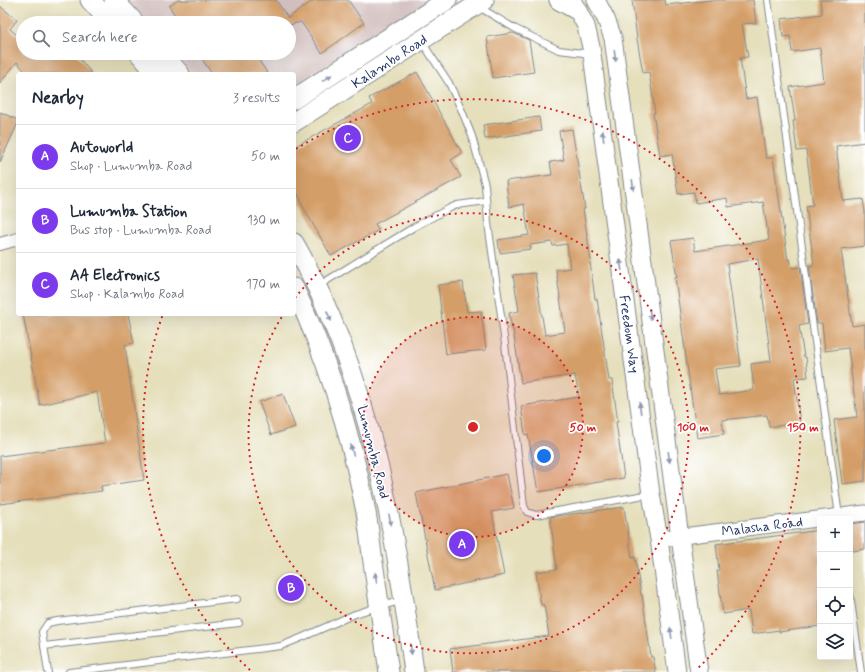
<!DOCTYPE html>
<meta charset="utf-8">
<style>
body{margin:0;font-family:Mynerve,sans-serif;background:#f2f2f3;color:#1f2937}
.controls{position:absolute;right:12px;bottom:12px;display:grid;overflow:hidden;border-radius:4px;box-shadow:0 4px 16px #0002}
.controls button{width:36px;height:36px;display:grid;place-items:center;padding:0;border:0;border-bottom:1px solid #e0e1e3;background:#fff;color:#1f2937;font:20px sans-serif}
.you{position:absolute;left:544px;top:456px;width:14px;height:14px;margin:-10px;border:3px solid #fff;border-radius:50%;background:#1a73e8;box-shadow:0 0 0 6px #1a73e833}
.badge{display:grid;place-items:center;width:26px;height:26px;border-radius:50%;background:#7c3aed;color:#fff;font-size:13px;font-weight:700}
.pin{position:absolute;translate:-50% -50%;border:2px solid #fff;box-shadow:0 1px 4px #0006}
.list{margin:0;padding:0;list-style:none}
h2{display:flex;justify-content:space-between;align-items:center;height:52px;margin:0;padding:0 16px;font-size:17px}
h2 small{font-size:13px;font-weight:400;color:#747a83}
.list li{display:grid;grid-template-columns:26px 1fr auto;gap:12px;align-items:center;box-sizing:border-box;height:64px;padding:0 16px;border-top:1px solid #e0e1e3}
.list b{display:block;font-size:15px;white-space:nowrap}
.list p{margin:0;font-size:13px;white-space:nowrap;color:#747a83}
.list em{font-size:13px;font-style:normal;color:#747a83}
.icon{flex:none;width:22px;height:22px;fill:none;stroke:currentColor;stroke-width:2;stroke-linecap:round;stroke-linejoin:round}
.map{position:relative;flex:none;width:865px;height:672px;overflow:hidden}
.search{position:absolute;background:#fff;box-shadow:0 4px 16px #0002;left:16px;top:16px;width:280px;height:44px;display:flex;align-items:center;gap:10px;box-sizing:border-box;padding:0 14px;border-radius:22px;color:#747a83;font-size:15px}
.panel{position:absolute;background:#fff;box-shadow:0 4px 16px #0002;left:16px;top:72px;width:280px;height:244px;border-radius:4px}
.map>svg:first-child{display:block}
</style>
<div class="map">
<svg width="865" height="672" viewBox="0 0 865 672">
<rect width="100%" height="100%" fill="#fff"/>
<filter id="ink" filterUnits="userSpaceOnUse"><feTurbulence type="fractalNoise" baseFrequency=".025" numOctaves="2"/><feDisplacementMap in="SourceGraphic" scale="8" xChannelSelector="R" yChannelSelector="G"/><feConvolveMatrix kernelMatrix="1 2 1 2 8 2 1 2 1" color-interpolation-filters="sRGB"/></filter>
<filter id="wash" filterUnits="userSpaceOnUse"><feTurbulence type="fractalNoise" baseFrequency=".012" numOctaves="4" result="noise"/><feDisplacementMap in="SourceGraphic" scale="16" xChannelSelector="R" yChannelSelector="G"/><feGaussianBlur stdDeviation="0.9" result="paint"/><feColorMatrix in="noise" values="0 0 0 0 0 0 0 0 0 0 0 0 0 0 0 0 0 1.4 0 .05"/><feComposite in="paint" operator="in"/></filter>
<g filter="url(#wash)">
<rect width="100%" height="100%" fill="#e5dfbb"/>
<path fill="#d1bfbe" d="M117 0H438L294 85V74H192L174 53H289V23H142Z"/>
<g id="blocks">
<g fill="#d49e68" fill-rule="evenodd">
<path d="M178 0H276L288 18 314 0H348L364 23 322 53 301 22 289 25V23H180L169 6Z"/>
<path d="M632 0H665L666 5 711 0H753L756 23 742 24 748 57 740 58 746 99 757 97 766 158H773L788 260 790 259 792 268 800 267 808 324 799 326 804 357H806L808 377 794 378 800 423 769 427 767 415 722 420 724 434 697 438 675 277H677L671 241 693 238 695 251 769 240 763 202 728 207 727 198 696 203 694 192 678 194 672 154 660 156 653 113H655L649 72 643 73 637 39ZM758 259 771 361 751 364 754 390 719 395 715 369 741 366 727 264Z"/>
<path d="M820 0H865V142L836 146 843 201 863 199 865 212V246L841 249 852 326 865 324V481L842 484 834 420 857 417 848 348 825 351 822 323H817L809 266 814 265 806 206 813 205 806 150 797 151 793 121H795L790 87 824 82 820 48 792 52 790 36 783 37 781 19 822 14Z"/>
<path d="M0 6 17 20 10 29 23 40V53H75L92 74H27L17 62 0 83Z"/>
<path d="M513 33 529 40 534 72 493 78 487 37Z"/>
<path d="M198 53H254L268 74H212Z"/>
<path d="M417 72 462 153 451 160 461 177 375 224 379 230 331 256 300 201 301 200 294 188V147L372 104 369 98Z"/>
<path d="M0 112 18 120V123L0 162Z"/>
<path d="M539 117 541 131 485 139 483 125Z"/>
<path d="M572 129 585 209H583L591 261 590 262 595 299H597L609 380H612L618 422H616L624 478 538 492 528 434 525 435 521 406 579 397 575 375 521 383 513 329H512L509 313 519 311 513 275 535 273 545 335 565 332 556 270 570 268 567 244 553 246 552 242 530 245 531 249 500 253 498 240 529 235 524 204 509 207 506 181 552 175 550 162 564 160 559 131Z"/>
<path d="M463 282 467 312 481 311 486 350 446 354 438 285Z"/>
<path d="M23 314H128L134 343 125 345 144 480 101 486 102 491 0 504V456L105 443 97 392 40 405Z"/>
<path d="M283 394 295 427 271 435 259 402Z"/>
<path d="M507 474 514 508 492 512 504 575 435 590 416 493Z"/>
<path d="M624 507 632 558 635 557 641 595H642L651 657H653L656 672H453L450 649 549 636 544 605H541L536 572 557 569 550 517Z"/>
<path d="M865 522V549L853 551 850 531V524Z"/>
<path d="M820 530V626L779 632V630L752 634 749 610 723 614 717 571 719 570 716 544Z"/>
</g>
</g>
</g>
<g filter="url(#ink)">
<use href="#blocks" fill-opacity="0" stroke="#80878c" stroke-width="1"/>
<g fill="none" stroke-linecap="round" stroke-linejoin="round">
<defs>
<g id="service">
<path d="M768 0 839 516"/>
<path d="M479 7 514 28 559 50 591 54"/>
<path d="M422 42 449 83 462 111 472 136 485 185 488 223 505 344 524 506 527 512 536 515 650 494"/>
<path d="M318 286 414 227 450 208 457 205 486 201"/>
<path d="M850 594 861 672"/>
<path d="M44 646 239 623"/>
<path d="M48 672 42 632 48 623 57 621 237 599"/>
<path d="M69 672 281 646 303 637 355 614 380 606 401 601"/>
</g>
<path id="minor" d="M0 244 18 239"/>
<path id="tertiary" d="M659 539 865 513"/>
<g id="secondary">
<path d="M572 0 586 26 591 47 651 494 659 539 677 672"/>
<path d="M596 0 606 19 613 38 680 537 699 672"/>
</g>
<g id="primary">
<path d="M90 0 111 23"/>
<path d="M114 0 135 23"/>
<path d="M559 0 577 10"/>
<path d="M139 53 157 74"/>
<path d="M162 53 180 74"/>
<path d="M294 99 447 0"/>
<path d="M294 122 484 0"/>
<path d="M294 243C369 374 395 525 414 672"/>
<path d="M294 288C327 357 350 431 365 507 368 522 370 539 372 555 378 594 383 633 389 672"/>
</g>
</defs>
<use href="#service" stroke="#80878c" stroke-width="8"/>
<use href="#minor" stroke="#80878c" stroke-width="14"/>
<use href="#tertiary" stroke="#80878c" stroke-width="17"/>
<use href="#secondary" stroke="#80878c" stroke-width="19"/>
<use href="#primary" stroke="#80878c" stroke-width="21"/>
<use href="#service" stroke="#fff" stroke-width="6"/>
<use href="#minor" stroke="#fff" stroke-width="12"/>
<use href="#tertiary" stroke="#fff" stroke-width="15"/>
<use href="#secondary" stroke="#fff" stroke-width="17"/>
<use href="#primary" stroke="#fff" stroke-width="19"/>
</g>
<defs><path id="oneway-solid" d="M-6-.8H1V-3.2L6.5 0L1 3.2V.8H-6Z"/></defs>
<g fill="#8d97ae">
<use href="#oneway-solid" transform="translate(615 56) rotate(82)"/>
<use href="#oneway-solid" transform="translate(327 78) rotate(-33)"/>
<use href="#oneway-solid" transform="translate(603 136) rotate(-98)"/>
<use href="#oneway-solid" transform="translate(633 185) rotate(82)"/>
<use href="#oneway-solid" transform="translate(621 265) rotate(-98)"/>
<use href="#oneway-solid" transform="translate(650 314) rotate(82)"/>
<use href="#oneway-solid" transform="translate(329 316) rotate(66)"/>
<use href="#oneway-solid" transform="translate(640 408) rotate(-98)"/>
<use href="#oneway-solid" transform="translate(352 450) rotate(-104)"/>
<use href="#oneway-solid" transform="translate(669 457) rotate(82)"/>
<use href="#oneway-solid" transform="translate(390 520) rotate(79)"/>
<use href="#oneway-solid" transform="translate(376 578) rotate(-99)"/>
<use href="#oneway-solid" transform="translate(671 633) rotate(-98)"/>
<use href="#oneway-solid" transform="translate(411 649) rotate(83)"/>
</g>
</g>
<circle cx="473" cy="427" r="110" fill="#d62828" fill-opacity=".12"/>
<g fill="none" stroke="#d62828" stroke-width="2" stroke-dasharray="2 4">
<circle cx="473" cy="427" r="110"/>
<path d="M295 298A220 220 0 1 1 283 315"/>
<path d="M250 670A330 330 0 0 1 163 314M296 149A330 330 0 0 1 696 670"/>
</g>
<g text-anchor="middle" stroke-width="3.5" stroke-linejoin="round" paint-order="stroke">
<g font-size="14" fill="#1b2f5e" stroke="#fff">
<text transform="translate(389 61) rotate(-33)" y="5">Kalambo Road</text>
<text transform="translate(630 334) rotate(82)" y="5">Freedom Way</text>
<text transform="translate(374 452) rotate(76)" y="5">Lumumba Road</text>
<text transform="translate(762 526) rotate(-7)" y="5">Malasha Road</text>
</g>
</g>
<circle cx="473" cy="427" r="6" fill="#d62828" stroke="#fff" stroke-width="2"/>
<g font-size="12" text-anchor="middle" font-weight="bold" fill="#d62828" stroke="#fff" stroke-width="3.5" stroke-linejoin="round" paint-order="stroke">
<text x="583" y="431">50 m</text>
<text x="693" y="431">100 m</text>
<text x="803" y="431">150 m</text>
</g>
</svg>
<div class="controls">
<button>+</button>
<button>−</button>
<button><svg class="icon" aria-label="locate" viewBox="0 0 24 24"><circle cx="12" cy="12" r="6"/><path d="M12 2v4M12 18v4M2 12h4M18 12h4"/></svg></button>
<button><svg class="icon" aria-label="layers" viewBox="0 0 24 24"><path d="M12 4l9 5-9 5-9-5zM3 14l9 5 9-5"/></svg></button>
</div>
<div class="you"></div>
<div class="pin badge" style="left:462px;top:544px">A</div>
<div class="pin badge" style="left:291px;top:588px">B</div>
<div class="pin badge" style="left:348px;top:138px">C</div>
<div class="search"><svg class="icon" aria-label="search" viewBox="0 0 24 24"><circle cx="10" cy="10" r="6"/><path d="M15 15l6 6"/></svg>Search here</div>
<section class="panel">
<h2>Nearby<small>3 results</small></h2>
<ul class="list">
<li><span class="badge">A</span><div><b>Autoworld</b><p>Shop · Lumumba Road</p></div><em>50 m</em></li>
<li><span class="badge">B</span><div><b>Lumumba Station</b><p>Bus stop · Lumumba Road</p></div><em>130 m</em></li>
<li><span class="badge">C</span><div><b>AA Electronics</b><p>Shop · Kalambo Road</p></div><em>170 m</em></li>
</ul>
</section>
</div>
